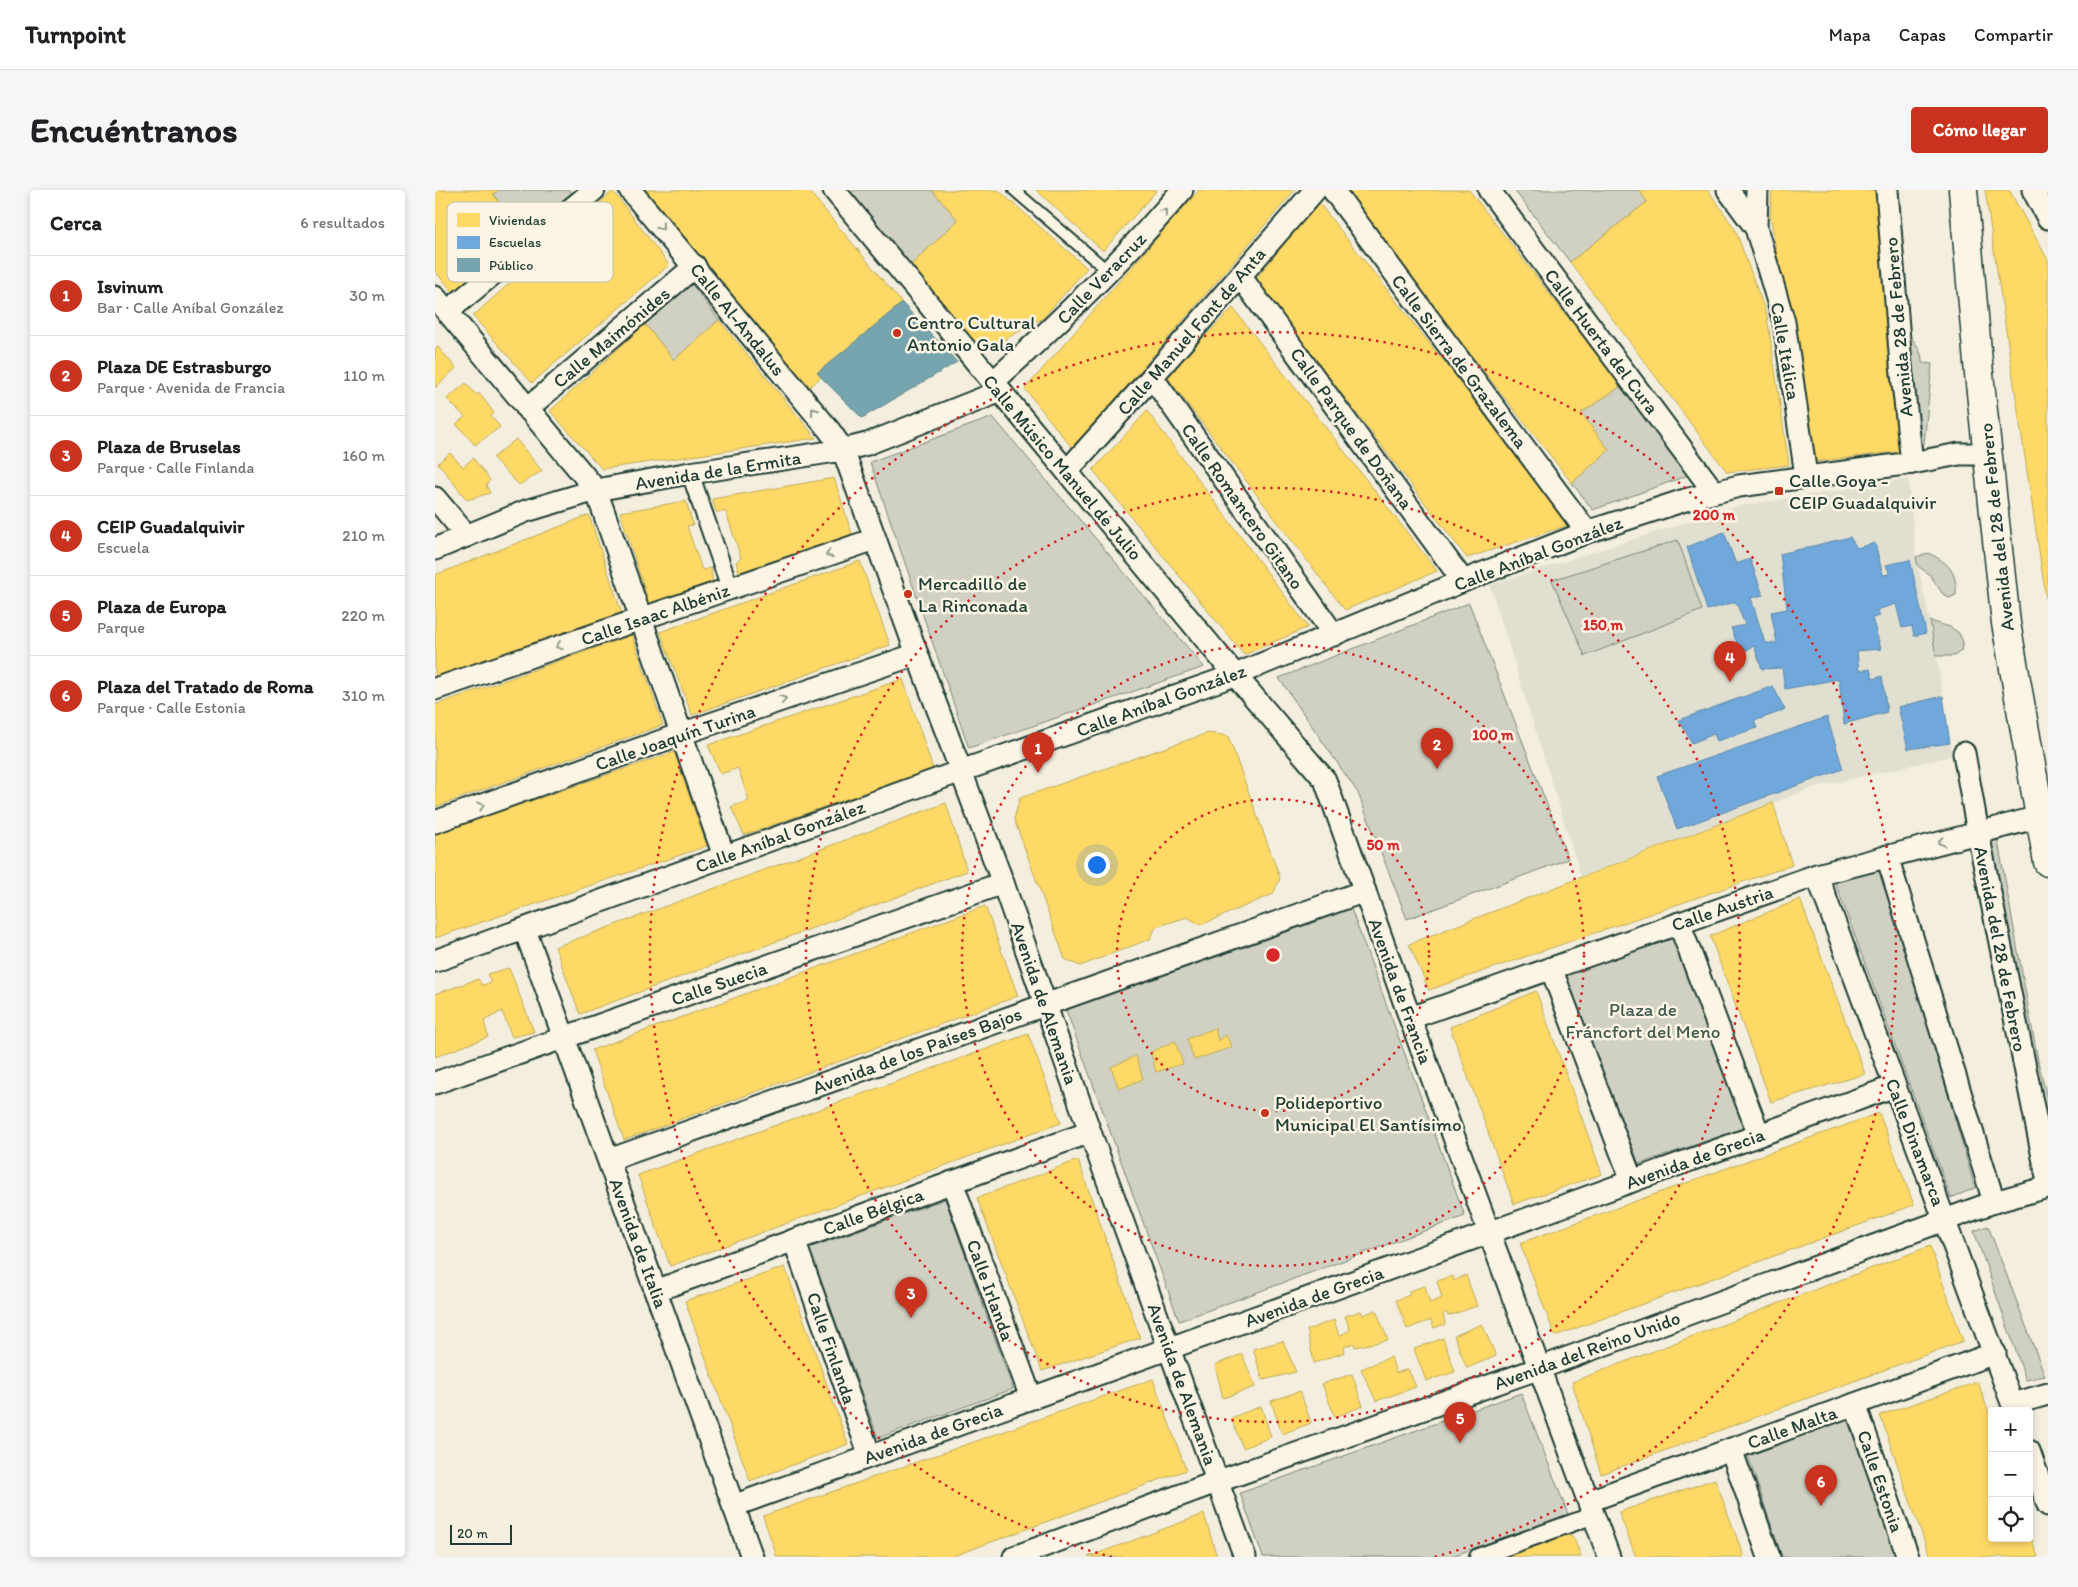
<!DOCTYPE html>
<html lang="es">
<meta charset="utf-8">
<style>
body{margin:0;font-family:Itim,sans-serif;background:#f6f6f6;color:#202124}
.controls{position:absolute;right:15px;bottom:15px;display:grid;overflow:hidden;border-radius:5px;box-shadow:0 2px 8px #0003}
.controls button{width:45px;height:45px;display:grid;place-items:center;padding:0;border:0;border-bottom:1px solid #e0e0e0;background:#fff;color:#202124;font:25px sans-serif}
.scale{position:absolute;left:15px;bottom:12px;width:62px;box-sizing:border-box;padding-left:5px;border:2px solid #1f3d34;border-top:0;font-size:14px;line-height:18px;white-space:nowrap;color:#1f3d34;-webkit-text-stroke:4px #fcf5e5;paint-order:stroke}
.you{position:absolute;left:661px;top:674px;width:18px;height:18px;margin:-12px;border:4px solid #fff;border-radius:50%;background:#1a73e8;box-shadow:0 0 0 8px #1a73e833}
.badge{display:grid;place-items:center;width:32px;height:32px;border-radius:50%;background:#c8321e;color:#fff;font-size:16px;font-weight:700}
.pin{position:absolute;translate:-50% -41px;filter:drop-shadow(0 1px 2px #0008)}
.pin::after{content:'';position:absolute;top:26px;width:18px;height:15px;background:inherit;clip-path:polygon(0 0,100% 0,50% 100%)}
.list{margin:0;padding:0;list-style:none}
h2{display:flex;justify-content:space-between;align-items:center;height:65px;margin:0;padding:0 20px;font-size:21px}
h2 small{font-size:16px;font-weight:400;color:#757577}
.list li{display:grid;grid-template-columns:32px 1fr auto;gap:15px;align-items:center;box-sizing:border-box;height:80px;padding:0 20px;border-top:1px solid #e0e0e0}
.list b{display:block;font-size:19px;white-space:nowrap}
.list p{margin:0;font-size:16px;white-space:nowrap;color:#757577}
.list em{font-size:16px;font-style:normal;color:#757577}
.icon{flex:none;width:28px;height:28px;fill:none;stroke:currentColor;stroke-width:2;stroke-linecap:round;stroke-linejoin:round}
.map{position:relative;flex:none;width:1613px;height:1367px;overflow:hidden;border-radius:5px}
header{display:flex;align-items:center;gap:30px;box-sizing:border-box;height:70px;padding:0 25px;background:#fff;border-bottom:1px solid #e0e0e0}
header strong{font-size:24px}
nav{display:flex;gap:28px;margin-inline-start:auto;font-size:18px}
.intro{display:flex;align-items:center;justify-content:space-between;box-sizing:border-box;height:120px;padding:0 30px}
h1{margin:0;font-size:35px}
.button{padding:12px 22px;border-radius:5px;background:#c8321e;color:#fff;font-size:18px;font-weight:700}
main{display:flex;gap:30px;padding:0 30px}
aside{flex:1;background:#fff;border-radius:5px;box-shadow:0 2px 8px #0003}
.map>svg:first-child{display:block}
</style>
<header>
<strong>Turnpoint</strong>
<nav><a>Mapa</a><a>Capas</a><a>Compartir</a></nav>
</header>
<div class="intro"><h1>Encuéntranos</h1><a class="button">Cómo llegar</a></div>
<main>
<aside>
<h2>Cerca<small>6 resultados</small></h2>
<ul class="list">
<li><span class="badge">1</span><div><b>Isvinum</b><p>Bar · Calle Aníbal González</p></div><em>30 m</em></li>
<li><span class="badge">2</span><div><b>Plaza DE Estrasburgo</b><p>Parque · Avenida de Francia</p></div><em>110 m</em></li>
<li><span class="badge">3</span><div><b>Plaza de Bruselas</b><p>Parque · Calle Finlanda</p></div><em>160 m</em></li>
<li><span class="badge">4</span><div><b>CEIP Guadalquivir</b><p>Escuela</p></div><em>210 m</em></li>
<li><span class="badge">5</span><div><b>Plaza de Europa</b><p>Parque</p></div><em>220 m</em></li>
<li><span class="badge">6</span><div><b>Plaza del Tratado de Roma</b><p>Parque · Calle Estonia</p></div><em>310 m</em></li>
</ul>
</aside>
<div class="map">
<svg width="1613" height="1367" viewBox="0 0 1613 1367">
<rect width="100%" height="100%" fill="#f3eede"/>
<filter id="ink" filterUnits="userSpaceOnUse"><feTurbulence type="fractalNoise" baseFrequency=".02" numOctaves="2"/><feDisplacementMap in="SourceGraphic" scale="10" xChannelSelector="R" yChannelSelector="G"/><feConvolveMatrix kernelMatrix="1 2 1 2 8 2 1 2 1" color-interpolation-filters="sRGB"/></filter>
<g filter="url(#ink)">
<path fill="#e1dfd0" d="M1473 289 1481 367 1500 456 1517 566 1380 597 1146 686 1055 395 1300 317Z"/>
<g fill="#d0d1c2" stroke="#78877b">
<path d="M64 0H134L137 3 86 42 58 4Z"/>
<path d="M419 0H497L523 30 474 77 416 3Z"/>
<path d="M1079 0H1204L1212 12 1135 72Z"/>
<path d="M256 93 284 130 239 170 210 134Z"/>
<path d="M1467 137C1476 147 1488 159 1487 173L1497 174 1489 254 1485 258Z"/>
<path d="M1186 196 1254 285 1158 320 1137 293 1174 260 1146 223Z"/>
<path d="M558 227 769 477 534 558 435 272Z"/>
<path d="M1243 350 1267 420 1150 466 1117 390Z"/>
<path d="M1493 363C1514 373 1522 381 1521 405L1514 408 1507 403 1496 386 1483 376 1481 367Z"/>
<path d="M1034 413 1133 669 972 729 923 603 844 488Z"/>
<path d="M1495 431 1515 437 1524 443 1528 452 1526 461 1519 466H1501Z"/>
<path d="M1562 646 1603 871 1613 912V968L1548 650Z"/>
<path d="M1448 679 1540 998 1516 1008 1400 692Z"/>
<path d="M916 719 1030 1026 744 1131 631 820Z"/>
<path d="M1238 747 1309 938 1204 974 1130 786Z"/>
<path d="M510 1009 578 1199 443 1248 374 1058Z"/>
<path d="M1553 1036 1610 1186 1591 1190 1539 1041Z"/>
<path d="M1086 1203 1133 1324 1015 1367H828L805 1303Z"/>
<path d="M1412 1228 1461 1367H1347L1313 1266Z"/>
</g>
<g fill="#ffd966" stroke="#bcaa57">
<path d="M0 0H64L58 4 86 42 19 103 0 81Z"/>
<path d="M207 0H373L467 113 375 197Z"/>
<path d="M497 0H563L652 78 608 128 546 163 474 77 523 30Z"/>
<path d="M601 0H722L668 61Z"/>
<path d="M764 0H860L638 259 590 199Z"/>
<path d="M906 0H1034L1186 196 1146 223 1174 260 1137 293Z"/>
<path d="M1204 0H1273L1300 39 1332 126 1354 275 1292 282 1135 72 1212 12Z"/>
<path d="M1337 0H1446L1468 261 1378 272 1335 25Z"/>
<path d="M1550 0H1574L1613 70V421Z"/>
<path d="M178 1 234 75 97 193 38 126Z"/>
<path d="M883 12 1137 334 1032 368 820 90Z"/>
<path d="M798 118 1002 381 910 420 731 186Z"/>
<path d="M284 130 381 248 167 279 115 221 210 134 239 170Z"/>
<path d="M3 157 21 178 0 198V160Z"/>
<path d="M31 193 41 205 44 203 59 223 56 226 65 237 40 255 21 234 30 227 12 209Z"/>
<path d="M712 221 873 437 809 465 658 280Z"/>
<path d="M81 249 107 281 84 295 58 268Z"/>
<path d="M15 263 28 277 38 268 55 290 51 295 55 303 32 310 3 273Z"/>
<path d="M399 288 417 344 305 385 301 372 306 368 291 322H281L277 309Z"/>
<path d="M251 311 258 335 252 336 267 380 276 378 278 396 215 417 185 322Z"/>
<path d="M154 325 187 424 0 489V385Z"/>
<path d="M425 371 455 455 257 525 225 442Z"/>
<path d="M197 445 228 535 0 617V515Z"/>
<path d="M468 489 498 579 309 645 296 617 314 611 303 578 286 584 273 555Z"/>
<path d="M773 543 793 546 845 688 838 704 766 735 752 727 721 737 715 749 645 776 630 769 579 629 585 608Z"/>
<path d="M239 562 272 656 0 748V644Z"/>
<path d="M511 613 532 681 145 824 120 757Z"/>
<path d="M1338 613 1357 675 994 800 974 754Z"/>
<path d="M1365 709 1430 884 1336 912 1275 746Z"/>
<path d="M550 716 583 806 189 950 157 860Z"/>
<path d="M74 778 99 842 77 847 67 821 49 831 53 847 0 867V804L43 789 47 795 56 793 52 784Z"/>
<path d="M1101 801 1167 984 1079 1014 1015 837Z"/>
<path d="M780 838 783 851 791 845 797 857 759 870 752 849Z"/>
<path d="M593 844 626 933 235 1076 203 985Z"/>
<path d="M740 851 748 874 721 882 716 862Z"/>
<path d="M701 866 708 889 684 899 676 877Z"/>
<path d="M1444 923 1479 1015 1120 1146 1085 1053Z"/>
<path d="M643 970 705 1148 607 1181 542 1008Z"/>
<path d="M1495 1056 1528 1151 1166 1284 1137 1192Z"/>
<path d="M350 1077 413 1254 315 1291 250 1111Z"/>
<path d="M1031 1085 1042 1116 1013 1126 1012 1122 1008 1124 1010 1134 999 1138 996 1130 972 1139 961 1110 975 1105 974 1101 990 1096 995 1113 1007 1108 1002 1091 1018 1086 1019 1091Z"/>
<path d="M941 1120 953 1150 920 1157 919 1153 909 1157 910 1162 879 1173 872 1140 899 1130 904 1146 915 1140 910 1126 926 1121 928 1125Z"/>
<path d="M1047 1134 1061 1166 1032 1178 1019 1146Z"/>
<path d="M1008 1148 1020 1182 991 1191 979 1159Z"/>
<path d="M848 1151 861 1182 828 1190 818 1159Z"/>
<path d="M807 1164 820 1197 788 1208 780 1175Z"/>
<path d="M956 1167 961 1183 973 1179 981 1197 941 1211 926 1179Z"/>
<path d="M917 1184 928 1216 900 1227 887 1194Z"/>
<path d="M718 1189 751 1280 516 1367H342L328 1326Z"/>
<path d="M1543 1192 1557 1232V1348H1594V1342L1603 1367H1495L1445 1225Z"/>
<path d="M865 1201 876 1233 847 1244 836 1211Z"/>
<path d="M826 1216 836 1247 808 1258 796 1228Z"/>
<path d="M1280 1289 1309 1367H1201L1184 1322Z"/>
<path d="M769 1324 782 1367H653Z"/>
<path d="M1125 1342 1139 1348 1146 1367H1058Z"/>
</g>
<g fill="#6fa8dc" stroke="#5788aa">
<path d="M1289 342 1301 374 1315 369 1328 405 1316 408 1330 453H1342L1336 422 1352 419 1345 364 1415 347 1422 358 1440 353 1448 385 1455 384 1451 375 1475 370 1491 443 1479 446 1477 436 1467 438 1461 414 1442 420 1445 426 1437 428 1446 459 1422 461 1424 481 1435 479 1438 489 1447 486 1452 522 1409 534 1404 489 1350 499 1347 478 1327 479 1319 456 1306 463 1296 438 1310 435 1301 412 1272 420 1252 357Z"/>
<path d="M1338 496 1350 520 1319 531 1322 538 1282 551 1279 544 1257 553 1244 530Z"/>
<path d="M1508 506 1515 553 1473 559 1463 517Z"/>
<path d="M1392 527 1408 579 1242 639 1222 586Z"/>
</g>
<path fill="#76a5af" stroke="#5c868a" d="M467 113 522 172 427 228 382 183Z"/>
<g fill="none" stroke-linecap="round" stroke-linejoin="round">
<defs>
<path id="service" d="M579 0 674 82"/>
<g id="pedestrian">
<path d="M255 283 295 398"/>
<path d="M1043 1367 1159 1325"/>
</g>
<g id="minor">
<path d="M195 0 394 240 408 260 482 464 568 693 655 942 810 1367"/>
<path d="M399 0 800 485 890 590 975 828 1174 1367"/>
<path d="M898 0 1152 342"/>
<path d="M1054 0 1279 302"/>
<path d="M1293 0 1321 38"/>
<path d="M1322 0 1321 38 1349 132 1371 286"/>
<path d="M1452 0 1466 175 1477 273"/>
<path d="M1598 0 1613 28"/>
<path d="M805 86 1028 391"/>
<path d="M0 107 161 300 289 666"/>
<path d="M12 122 159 0"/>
<path d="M717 187 899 445"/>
<path d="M558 192C625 132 689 69 747 0"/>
<path d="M92 219 260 76"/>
<path d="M632 281 717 187 880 0"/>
<path d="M0 308 32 346"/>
<path d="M0 359 91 321 161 300 255 283 408 260 432 254 566 201"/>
<path d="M0 499 440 349"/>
<path d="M1529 563 1543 643 1613 992"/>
<path d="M0 632 246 544 482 464"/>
<path d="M1452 666 1559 1012"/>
<path d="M1382 685 1580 1221"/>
<path d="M1244 733 1324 945"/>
<path d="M90 740 317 1367"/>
<path d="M0 771 526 581 800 485 1028 391 1152 342 1250 310 1304 296 1477 273 1524 264H1552"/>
<path d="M1116 778 1197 991"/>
<path d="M975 828 1382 685 1604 627"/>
<path d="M0 893 568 693"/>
<path d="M174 970 930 701"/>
<path d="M517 992 596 1208"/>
<path d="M359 1050 435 1266"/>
<path d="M220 1101 655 942"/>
<path d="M1420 1214 1473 1367"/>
<path d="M1578 1214 1613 1204"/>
<path d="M1296 1259 1334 1367"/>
<path d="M1594 1261 1613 1315"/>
<path d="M1154 1311 1560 1163"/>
<path d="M298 1316 1460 896"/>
<path d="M579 1367 784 1291 1105 1178 1559 1012 1613 997"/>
</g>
<path id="secondary" d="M1528 0 1544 184 1571 433 1613 672"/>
</defs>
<use href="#service" stroke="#1f3d34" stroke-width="14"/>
<use href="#pedestrian" stroke="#1f3d34" stroke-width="20"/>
<use href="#minor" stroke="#1f3d34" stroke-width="25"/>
<use href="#secondary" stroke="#1f3d34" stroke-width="31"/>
<use href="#service" stroke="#fcf5e5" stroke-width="10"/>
<use href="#pedestrian" stroke="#fcf5e5" stroke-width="16"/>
<use href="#minor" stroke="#fcf5e5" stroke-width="21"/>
<use href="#secondary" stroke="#fcf5e5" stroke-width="28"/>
</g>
<defs><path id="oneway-chevron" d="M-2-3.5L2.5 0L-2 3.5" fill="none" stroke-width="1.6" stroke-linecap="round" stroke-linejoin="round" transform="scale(1.25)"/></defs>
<g stroke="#8e998c">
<use href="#oneway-chevron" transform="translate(729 22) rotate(-50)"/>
<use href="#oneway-chevron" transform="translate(226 37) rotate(50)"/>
<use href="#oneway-chevron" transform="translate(379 221) rotate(-129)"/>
<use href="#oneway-chevron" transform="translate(394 364) rotate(161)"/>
<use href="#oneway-chevron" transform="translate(124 456) rotate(161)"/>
<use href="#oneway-chevron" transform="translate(348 509) rotate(-19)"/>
<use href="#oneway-chevron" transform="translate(46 616) rotate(-19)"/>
<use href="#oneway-chevron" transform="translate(1506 652) rotate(166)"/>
</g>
</g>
<g fill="none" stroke="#d62828" stroke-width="2.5" stroke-dasharray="2.5 5">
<circle cx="838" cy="765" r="156"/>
<circle cx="838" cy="765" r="311"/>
<circle cx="838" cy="765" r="467"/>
<path d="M677 1367A623 623 0 1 1 999 1367"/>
</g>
<g fill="#c8321e" stroke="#fcf5e5" stroke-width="2">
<circle cx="462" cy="143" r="5"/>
<rect x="1339" y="296" width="10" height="10" rx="2.5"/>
<circle cx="473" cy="404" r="5"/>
<circle cx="830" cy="923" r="5"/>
</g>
<g text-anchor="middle" stroke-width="5" stroke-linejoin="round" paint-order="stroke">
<g font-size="19" fill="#1f3d34" stroke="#fcf5e5">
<text transform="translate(666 88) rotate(-46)" y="7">Calle Veracruz</text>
<text transform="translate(303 129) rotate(51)" y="7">Calle Al-Andalus</text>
<text transform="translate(1463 137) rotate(-95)" y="7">Avenida 28 de Febrero</text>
<text transform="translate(756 141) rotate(-49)" y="7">Calle Manuel Font de Anta</text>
<text transform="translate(176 147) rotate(-40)" y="7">Calle Maimónides</text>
<text transform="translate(1167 151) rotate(53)" y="7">Calle Huerta del Cura</text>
<text transform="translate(1351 161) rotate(80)" y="7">Calle Itálica</text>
<text transform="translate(1025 171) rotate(53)" y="7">Calle Sierra de Grazalema</text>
<text transform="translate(917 238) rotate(54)" y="7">Calle Parque de Doñana</text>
<text transform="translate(628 277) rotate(50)" y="7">Calle Músico Manuel de Julio</text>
<text transform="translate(283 280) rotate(-9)" y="7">Avenida de la Ermita</text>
<text transform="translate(808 316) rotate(55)" y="7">Calle Romancero Gitano</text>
<text transform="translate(1561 337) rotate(-96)" y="7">Avenida del 28 de Febrero</text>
<text transform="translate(1103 363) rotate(-21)" y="7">Calle Aníbal González</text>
<text transform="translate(220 424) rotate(-19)" y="7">Calle Isaac Albéniz</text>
<text transform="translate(726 510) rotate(-20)" y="7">Calle Aníbal González</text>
<text transform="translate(240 547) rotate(-19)" y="7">Calle Joaquín Turina</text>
<text transform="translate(345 646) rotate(-20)" y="7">Calle Aníbal González</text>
<text transform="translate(1287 718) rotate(-19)" y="7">Calle Austria</text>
<text transform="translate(1566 759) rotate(79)" y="7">Avenida del 28 de Febrero</text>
<text transform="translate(284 793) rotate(-19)" y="7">Calle Suecia</text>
<text transform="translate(966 801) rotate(70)" y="7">Avenida de Francia</text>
<text transform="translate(610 813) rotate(71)" y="7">Avenida de Alemania</text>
<text transform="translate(482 860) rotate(-20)" y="7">Avenida de los Países Bajos</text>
<text transform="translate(1481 952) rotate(69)" y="7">Calle Dinamarca</text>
<text transform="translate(1260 968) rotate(-20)" y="7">Avenida de Grecia</text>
<text transform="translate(438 1021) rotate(-20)" y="7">Calle Bélgica</text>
<text transform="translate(204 1053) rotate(70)" y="7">Avenida de Italia</text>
<text transform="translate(556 1100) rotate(70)" y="7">Calle Irlanda</text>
<text transform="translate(879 1106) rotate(-20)" y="7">Avenida de Grecia</text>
<text transform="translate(397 1158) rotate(71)" y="7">Calle Finlanda</text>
<text transform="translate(1152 1160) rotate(-20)" y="7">Avenida del Reino Unido</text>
<text transform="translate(748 1194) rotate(70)" y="7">Avenida de Alemania</text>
<text transform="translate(1357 1237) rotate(-20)" y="7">Calle Malta</text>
<text transform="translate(498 1243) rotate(-20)" y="7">Avenida de Grecia</text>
<text transform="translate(1446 1291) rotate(71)" y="7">Calle Estonia</text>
</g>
<g font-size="19" fill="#1f3d34" stroke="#fcf5e5" text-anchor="start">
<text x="472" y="139">Centro Cultural<tspan x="472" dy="22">Antonio Gala</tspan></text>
<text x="1354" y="297">Calle Goya -<tspan x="1354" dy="22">CEIP Guadalquivir</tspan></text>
<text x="483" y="400">Mercadillo de<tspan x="483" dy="22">La Rinconada</tspan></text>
<text x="840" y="919">Polideportivo<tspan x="840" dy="22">Municipal El Santísimo</tspan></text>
</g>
<g font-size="19" fill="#425b50" stroke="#fcf5e5">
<text x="1208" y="826">Plaza de<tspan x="1208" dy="22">Fráncfort del Meno</tspan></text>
</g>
</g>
<rect x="12" y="12" width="166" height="80" rx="8" fill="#fcf5e5" stroke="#babeb0" stroke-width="1"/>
<rect x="22" y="23" width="23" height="14" fill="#ffd966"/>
<rect x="22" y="46" width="23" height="13" fill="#6fa8dc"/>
<rect x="22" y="68" width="23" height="14" fill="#76a5af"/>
<g font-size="14" fill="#1f3d34">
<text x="54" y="35">Viviendas</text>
<text x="54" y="57">Escuelas</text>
<text x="54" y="80">Público</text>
</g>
<circle cx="838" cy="765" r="8" fill="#d62828" stroke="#fcf5e5" stroke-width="2.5"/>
<g font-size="15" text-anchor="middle" font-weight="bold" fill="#d62828" stroke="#fcf5e5" stroke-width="5" stroke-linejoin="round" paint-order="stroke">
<text x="1279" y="330">200 m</text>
<text x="1168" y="440">150 m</text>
<text x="1058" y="550">100 m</text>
<text x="948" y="660">50 m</text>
</g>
</svg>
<div class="controls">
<button>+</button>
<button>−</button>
<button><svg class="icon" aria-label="locate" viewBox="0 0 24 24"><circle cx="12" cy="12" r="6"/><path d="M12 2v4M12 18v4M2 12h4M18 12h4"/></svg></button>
</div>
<div class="scale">20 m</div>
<div class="you"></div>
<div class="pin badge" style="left:603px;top:583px">1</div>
<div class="pin badge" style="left:1002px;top:579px">2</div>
<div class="pin badge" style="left:476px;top:1128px">3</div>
<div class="pin badge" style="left:1295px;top:492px">4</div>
<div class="pin badge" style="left:1025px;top:1253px">5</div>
<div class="pin badge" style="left:1386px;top:1316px">6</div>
</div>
</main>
